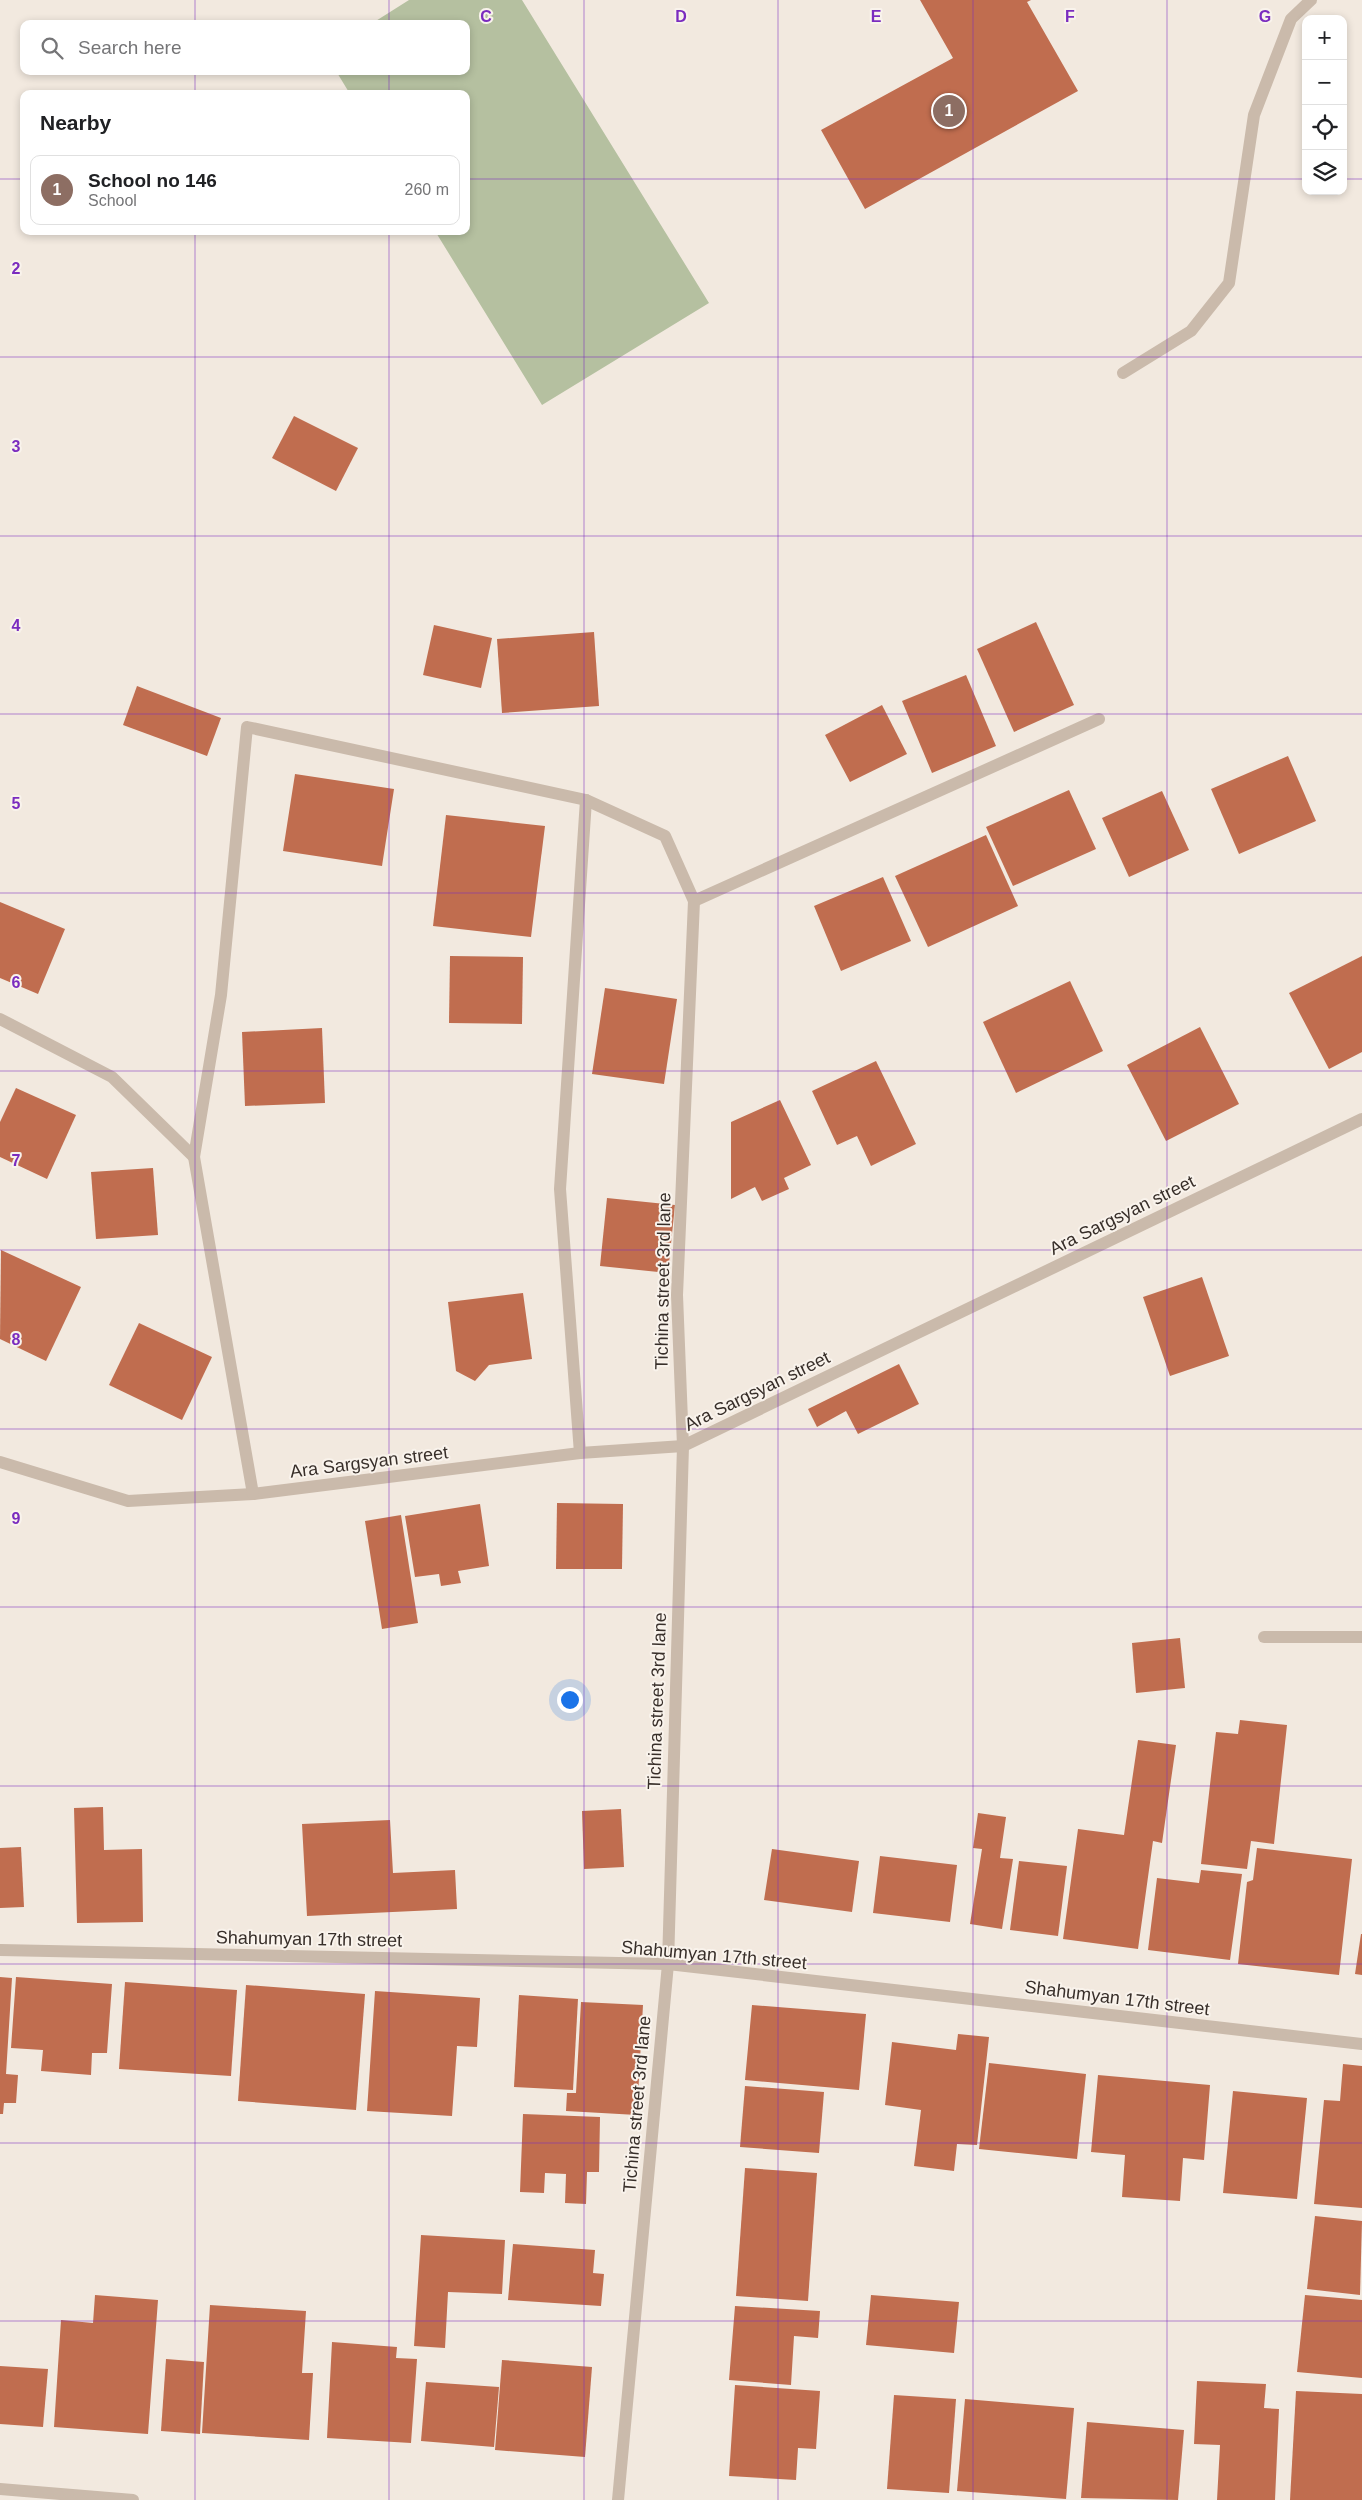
<!DOCTYPE html>
<meta charset="utf-8">
<style>
body{margin:0;font-family:Helvetica,sans-serif;background:#f2f2f2;color:#202124}
.controls{position:absolute;right:15px;top:15px;display:grid;overflow:hidden;border-radius:10px;box-shadow:0 2px 8px #0003}
.controls button{width:45px;height:45px;display:grid;place-items:center;padding:0;border:0;border-bottom:1px solid #e0e0e0;background:#fff;color:#202124;font:25px sans-serif}
.you{position:absolute;left:569px;top:1699px;width:18px;height:18px;margin:-12px;border:4px solid #fff;border-radius:50%;background:#1a73e8;box-shadow:0 0 0 8px #1a73e833}
.badge{display:grid;place-items:center;width:32px;height:32px;border-radius:50%;background:#ea580c;color:#fff;font-size:16px;font-weight:700}
.pin{position:absolute;translate:-50% -50%;border:2px solid #fff;box-shadow:0 1px 5px #0006}
.list{margin:0;padding:0;list-style:none}
h2{display:flex;justify-content:space-between;align-items:center;height:65px;margin:0;padding:0 20px;font-size:21px}
h2 small{font-size:16px;font-weight:400;color:#757577}
.list li{display:grid;grid-template-columns:32px 1fr auto;gap:15px;align-items:center;box-sizing:border-box;height:70px;margin:0 10px 10px;padding:0 10px;border:1px solid #e0e0e0;border-radius:10px}
.list b{display:block;font-size:19px;white-space:nowrap}
.list p{margin:0;font-size:16px;white-space:nowrap;color:#757577}
.list em{font-size:16px;font-style:normal;color:#757577}
.icon{flex:none;width:28px;height:28px;fill:none;stroke:currentColor;stroke-width:2;stroke-linecap:round;stroke-linejoin:round}
.map{position:relative;flex:none;width:1362px;height:2500px;overflow:hidden}
.search{position:absolute;background:#fff;box-shadow:0 2px 8px #0003;left:20px;top:20px;width:450px;height:55px;display:flex;align-items:center;gap:12px;box-sizing:border-box;padding:0 18px;border-radius:10px;color:#757577;font-size:19px}
.panel{position:absolute;background:#fff;box-shadow:0 2px 8px #0003;left:20px;top:90px;width:450px;height:145px;border-radius:10px}
.map>svg:first-child{display:block}
</style>
<div class="map">
<svg width="1362" height="2500" viewBox="0 0 1362 2500">
<rect width="100%" height="100%" fill="#f2e9df"/>
<path fill="#b5c0a0" d="M409 0H522L709 303 542 405 435 231H466V94H350L336 71H466V24H371Z"/>
<g fill="#c06d4f">
<path d="M920 0H1031L1027 2 1078 91 865 209 821 130 953 58Z"/>
<path d="M294 416 358 448 336 491 272 458Z"/>
<path d="M1036 622 1074 705 1014 732 977 649Z"/>
<path d="M434 625 492 638 481 688 423 675Z"/>
<path d="M594 632 599 706 502 713 497 639Z"/>
<path d="M966 675 996 746 932 773 902 701Z"/>
<path d="M137 686 221 718 207 756 123 725Z"/>
<path d="M882 705 907 754 850 782 825 735Z"/>
<path d="M1288 756 1316 821 1239 854 1211 789Z"/>
<path d="M295 774 394 789 382 866 283 851Z"/>
<path d="M1069 790 1096 849 1013 886 986 827Z"/>
<path d="M1162 791 1189 850 1129 877 1102 818Z"/>
<path d="M446 815 545 826 531 937 433 926Z"/>
<path d="M986 835 1018 906 928 947 895 876Z"/>
<path d="M883 877 911 941 841 971 814 906Z"/>
<path d="M0 902 65 929 38 994 0 978Z"/>
<path d="M450 956 523 957 522 1024 449 1023Z"/>
<path d="M1362 956V1052L1329 1069 1289 993Z"/>
<path d="M1070 981 1103 1051 1016 1093 983 1022Z"/>
<path d="M605 988 677 999 664 1084 592 1074Z"/>
<path d="M1200 1027 1239 1104 1166 1141 1127 1065Z"/>
<path d="M322 1028 325 1103 245 1106 242 1032Z"/>
<path d="M876 1061 916 1144 871 1166 857 1136 837 1145 812 1091Z"/>
<path d="M16 1088 76 1115 47 1179 0 1157V1122Z"/>
<path d="M780 1100 811 1165 784 1178 789 1189 762 1201 755 1187 731 1199V1122Z"/>
<path d="M153 1168 158 1235 96 1239 91 1172Z"/>
<path d="M607 1198 675 1205 668 1273 600 1266Z"/>
<path d="M1 1250 81 1287 46 1361 0 1339Z"/>
<path d="M1202 1277 1229 1356 1170 1376 1143 1297Z"/>
<path d="M523 1293 532 1359 489 1365 475 1381 456 1371 448 1302Z"/>
<path d="M139 1323 212 1357 182 1420 109 1385Z"/>
<path d="M899 1364 919 1404 858 1434 846 1411 817 1427 808 1409Z"/>
<path d="M557 1503 623 1504 622 1569H556Z"/>
<path d="M480 1504 489 1566 458 1571 461 1583 441 1586 439 1574 415 1577 405 1516Z"/>
<path d="M401 1515 418 1623 382 1629 365 1521Z"/>
<path d="M1180 1638 1185 1688 1136 1693 1132 1643Z"/>
<path d="M1240 1720 1287 1725 1274 1844 1251 1841 1247 1869 1201 1864 1216 1732 1238 1734Z"/>
<path d="M1138 1740 1176 1745 1162 1843 1153 1841 1138 1949 1063 1939 1078 1829 1124 1835Z"/>
<path d="M103 1807 104 1850 142 1849 143 1922 77 1923 74 1808Z"/>
<path d="M621 1809 624 1867 584 1869 582 1811Z"/>
<path d="M978 1813 1006 1817 1000 1858 1013 1859 1002 1929 970 1924 982 1849 973 1848Z"/>
<path d="M390 1820 393 1873 455 1870 457 1909 307 1916 302 1824Z"/>
<path d="M21 1847 24 1907 0 1908V1848Z"/>
<path d="M1257 1848 1352 1859 1339 1975 1238 1964 1247 1882 1253 1880Z"/>
<path d="M772 1849 859 1861 852 1912 764 1900Z"/>
<path d="M880 1856 957 1865 950 1922 873 1913Z"/>
<path d="M1019 1861 1067 1866 1058 1936 1010 1930Z"/>
<path d="M1201 1870 1242 1874 1230 1960 1148 1950 1157 1878 1199 1883Z"/>
<path d="M1361 1934H1362V1975L1355 1974Z"/>
<path d="M0 1977 12 1978 6 2074 18 2075 16 2103H4L3 2114H0Z"/>
<path d="M16 1977 112 1984 107 2053H92L91 2075 41 2071 43 2050 11 2048Z"/>
<path d="M125 1982 237 1990 231 2076 119 2069Z"/>
<path d="M246 1985 365 1994 356 2110 238 2101Z"/>
<path d="M375 1991 480 1998 477 2047 457 2046 452 2116 367 2111Z"/>
<path d="M519 1995 578 1999 573 2090 514 2087Z"/>
<path d="M581 2002 643 2005 637 2115 566 2111 567 2093H576Z"/>
<path d="M752 2005 866 2014 859 2090 745 2080Z"/>
<path d="M958 2034 989 2037 977 2145 957 2144 954 2171 914 2166 921 2110 885 2105 892 2042 956 2050Z"/>
<path d="M989 2063 1086 2074 1077 2159 979 2149Z"/>
<path d="M1343 2064 1362 2066V2208L1314 2204 1324 2100 1340 2101Z"/>
<path d="M1098 2075 1210 2085 1204 2160 1183 2158 1180 2201 1122 2197 1125 2155 1091 2152Z"/>
<path d="M745 2086 824 2092 819 2153 740 2147Z"/>
<path d="M1233 2091 1307 2098 1297 2199 1223 2193Z"/>
<path d="M523 2114 600 2117 599 2172H587L586 2204 565 2203 566 2174 545 2173 544 2193 520 2192Z"/>
<path d="M745 2168 817 2173 808 2301 736 2296Z"/>
<path d="M1315 2216 1362 2221 1360 2295 1307 2289Z"/>
<path d="M421 2235 505 2240 502 2294 448 2292 445 2348 414 2346Z"/>
<path d="M513 2244 595 2250 593 2273 604 2274 601 2306 508 2300Z"/>
<path d="M95 2295 158 2300 148 2434 54 2427 61 2320 93 2323Z"/>
<path d="M871 2295 959 2302 954 2353 866 2345Z"/>
<path d="M1305 2295 1362 2300V2378L1297 2372Z"/>
<path d="M210 2305 306 2311 302 2373H313L309 2440 202 2433Z"/>
<path d="M735 2306 820 2311 818 2338 794 2336 791 2385 729 2380Z"/>
<path d="M332 2342 397 2347 396 2358 417 2359 411 2443 327 2438Z"/>
<path d="M166 2359 204 2362 200 2434 161 2431Z"/>
<path d="M502 2360 592 2367 585 2457 495 2450Z"/>
<path d="M0 2366 48 2369 43 2427 0 2424Z"/>
<path d="M1197 2381 1266 2384 1264 2408 1279 2409 1275 2500H1217L1220 2445 1194 2444Z"/>
<path d="M426 2382 499 2387 494 2447 421 2441Z"/>
<path d="M735 2385 820 2391 816 2449 798 2448 796 2480 729 2476Z"/>
<path d="M1296 2391 1362 2394V2500H1290Z"/>
<path d="M894 2395 956 2399 949 2493 887 2489Z"/>
<path d="M965 2399 1074 2408 1066 2499 957 2491Z"/>
<path d="M1087 2422 1184 2430 1178 2500 1081 2498Z"/>
</g>
<g fill="none" stroke-linecap="round" stroke-linejoin="round">
<g stroke="#cabaab" stroke-width="12">
<path d="M1123 373 1191 331 1229 283 1254 115 1291 19 1311 0"/>
<path d="M694 901 1099 719"/>
<path d="M0 1019 112 1077 194 1157"/>
<path d="M580 1453 560 1189 586 800"/>
<path d="M0 1462 128 1501 253 1494 580 1453 683 1446 1362 1119"/>
<path d="M253 1494 194 1157 221 995 247 727 586 800 665 836 694 901 677 1295 683 1446 668 1964 618 2500"/>
<path d="M1264 1637H1362"/>
<path d="M0 1950 668 1964 1362 2044"/>
<path d="M0 2489 133 2500"/>
</g>
</g>
<path fill="none" stroke="#7b2cbf" stroke-width="1" stroke-opacity="0.55" d="M195 0V24M389 0V24M584 0V2500M778 0V2500M973 0V2500M1167 0V2500M195 71V94M389 71V94M0 179H24M466 179H1306M1343 179H1362M195 231V2500M389 231V2500M0 357H1362M0 536H1362M0 714H1362M0 893H1362M0 1071H1362M0 1250H1362M0 1429H1362M0 1607H1362M0 1786H1362M0 1964H1362M0 2143H1362M0 2321H1362"/>
<g text-anchor="middle" stroke-width="4" stroke-linejoin="round" paint-order="stroke">
<g font-size="18" fill="#382f2a" stroke="#f9f3ec">
<text transform="translate(1122 1215) rotate(-26)" y="6">Ara Sargsyan street</text>
<text transform="translate(663 1281) rotate(-89)" y="6">Tichina street 3rd lane</text>
<text transform="translate(757 1391) rotate(-26)" y="6">Ara Sargsyan street</text>
<text transform="translate(369 1462) rotate(-7)" y="6">Ara Sargsyan street</text>
<text transform="translate(657 1701) rotate(-88)" y="6">Tichina street 3rd lane</text>
<text transform="translate(309 1939) rotate(1)" y="6">Shahumyan 17th street</text>
<text transform="translate(714 1955) rotate(5)" y="6">Shahumyan 17th street</text>
<text transform="translate(1117 1998) rotate(7)" y="6">Shahumyan 17th street</text>
<text transform="translate(637 2104) rotate(-85)" y="6">Tichina street 3rd lane</text>
</g>
</g>
<g font-size="16" text-anchor="middle" font-weight="bold" fill="#7b2cbf" stroke="#f9f3ec" stroke-width="4" stroke-linejoin="round" paint-order="stroke">
<text x="486" y="22">C</text>
<text x="681" y="22">D</text>
<text x="876" y="22">E</text>
<text x="1070" y="22">F</text>
<text x="1265" y="22">G</text>
<text x="16" y="274">2</text>
<text x="16" y="452">3</text>
<text x="16" y="631">4</text>
<text x="16" y="809">5</text>
<text x="16" y="988">6</text>
<text x="16" y="1166">7</text>
<text x="16" y="1345">8</text>
<text x="16" y="1524">9</text>
</g>
</svg>
<div class="controls">
<button>+</button>
<button>−</button>
<button><svg class="icon" aria-label="locate" viewBox="0 0 24 24"><circle cx="12" cy="12" r="6"/><path d="M12 2v4M12 18v4M2 12h4M18 12h4"/></svg></button>
<button><svg class="icon" aria-label="layers" viewBox="0 0 24 24"><path d="M12 4l9 5-9 5-9-5zM3 14l9 5 9-5"/></svg></button>
</div>
<div class="you"></div>
<div class="pin badge" style="left:949px;top:111px;background:#8d6e63">1</div>
<div class="search"><svg class="icon" aria-label="search" viewBox="0 0 24 24"><circle cx="10" cy="10" r="6"/><path d="M15 15l6 6"/></svg>Search here</div>
<section class="panel">
<h2>Nearby<small></small></h2>
<ul class="list">
<li><span class="badge" style="background:#8d6e63">1</span><div><b>School no 146</b><p>School</p></div><em>260 m</em></li>
</ul>
</section>
</div>
